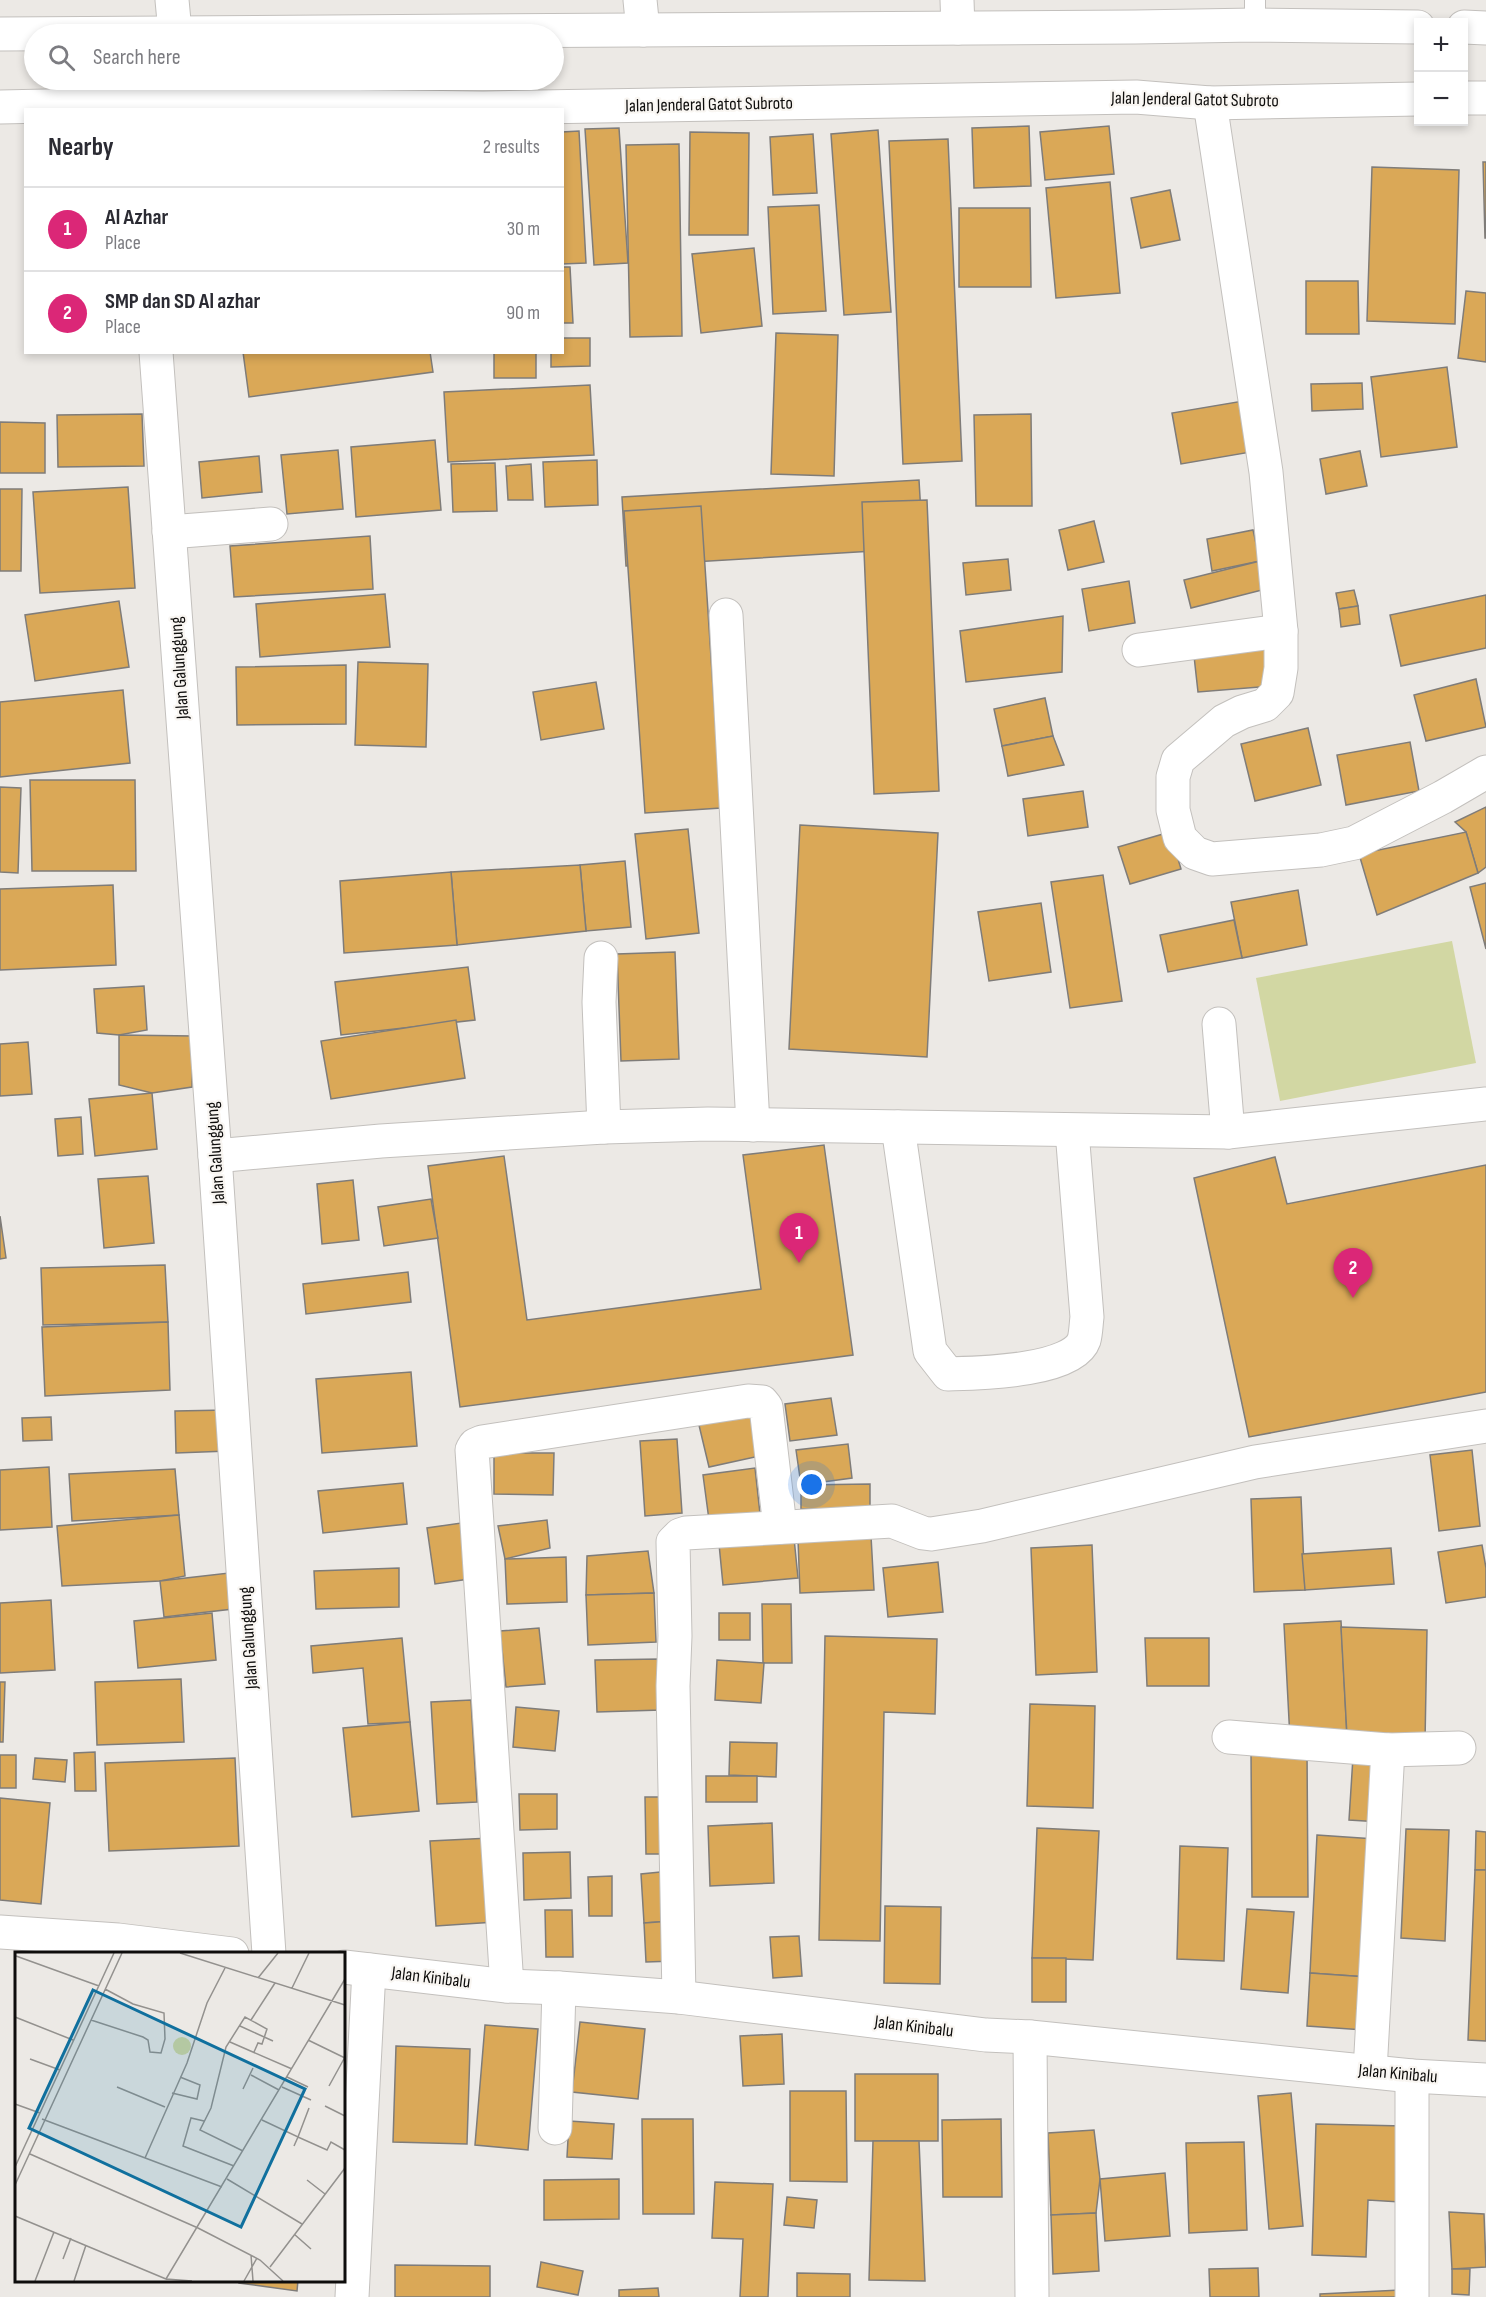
<!DOCTYPE html>
<meta charset="utf-8">
<style>
body{margin:0;font-family:"Sofia Sans Condensed",sans-serif;background:#f7f7f7;color:#2b2b33}
.controls{position:absolute;right:18px;top:18px;display:grid;overflow:hidden;border-radius:0px;box-shadow:0 3px 9px #0003}
.controls button{width:54px;height:54px;display:grid;place-items:center;padding:0;border:0;border-bottom:2px solid #e1e1e2;background:#fff;color:#2b2b33;font:30px sans-serif}
.you{position:absolute;left:812px;top:1485px;width:21px;height:21px;margin:-15px;border:4px solid #fff;border-radius:50%;background:#1a73e8;box-shadow:0 0 0 9px #1a73e833}
.badge{display:grid;place-items:center;width:39px;height:39px;border-radius:50%;background:#db2777;color:#fff;font-size:20px;font-weight:700}
.pin{position:absolute;translate:-50% -50px;filter:drop-shadow(0 2px 3px #0008)}
.pin::after{content:'';position:absolute;top:32px;width:21px;height:18px;background:inherit;clip-path:polygon(0 0,100% 0,50% 100%)}
.list{margin:0;padding:0;list-style:none}
h2{display:flex;justify-content:space-between;align-items:center;height:78px;margin:0;padding:0 24px;font-size:26px}
h2 small{font-size:20px;font-weight:400;color:#7c7c81}
.list li{display:grid;grid-template-columns:39px 1fr auto;gap:18px;align-items:center;box-sizing:border-box;height:84px;padding:0 24px;border-top:2px solid #e1e1e2}
.list b{display:block;font-size:22px;white-space:nowrap}
.list p{margin:0;font-size:20px;white-space:nowrap;color:#7c7c81}
.list em{font-size:20px;font-style:normal;color:#7c7c81}
.icon{flex:none;width:33px;height:33px;fill:none;stroke:currentColor;stroke-width:2;stroke-linecap:round;stroke-linejoin:round}
.map{position:relative;flex:none;width:1486px;height:2297px;overflow:hidden}
.search{position:absolute;background:#fff;box-shadow:0 3px 9px #0003;left:24px;top:24px;width:540px;height:66px;display:flex;align-items:center;gap:15px;box-sizing:border-box;padding:0 21px;border-radius:33px;color:#7c7c81;font-size:22px}
.panel{position:absolute;background:#fff;box-shadow:0 3px 9px #0003;left:24px;top:108px;width:540px;height:246px;border-radius:0px}
.map>svg:first-child{display:block}
</style>
<div class="map">
<svg width="1486" height="2297" viewBox="0 0 1486 2297">
<rect width="100%" height="100%" fill="#ece9e5"/>
<path fill="#d2d7a3" d="M1452 941 1476 1063 1280 1101 1256 978Z"/>
<g fill="#daa857" stroke="#7f7c79" stroke-width="1.5">
<path d="M1029 126 1031 186 974 188 972 128Z"/>
<path d="M1109 126 1114 174 1045 180 1040 132Z"/>
<path d="M619 128 628 263 594 265 585 129Z"/>
<path d="M878 130 891 312 844 315 831 134Z"/>
<path d="M579 131 586 263 562 264V132Z"/>
<path d="M690 132 749 133 748 235H689Z"/>
<path d="M813 134 817 193 773 195 770 137Z"/>
<path d="M948 139 962 461 903 464 889 141Z"/>
<path d="M679 144 682 336 630 337 626 145Z"/>
<path d="M1483 162H1486V238H1485Z"/>
<path d="M1372 167 1459 170 1455 324 1367 321Z"/>
<path d="M1110 182 1120 293 1056 298 1046 188Z"/>
<path d="M1170 190 1180 240 1141 248 1131 198Z"/>
<path d="M819 205 826 311 773 314 768 207Z"/>
<path d="M959 208H1030L1031 287H959Z"/>
<path d="M754 248 762 326 701 333 692 254Z"/>
<path d="M562 267H570L573 323H562Z"/>
<path d="M1306 281H1358L1359 334H1306Z"/>
<path d="M1466 291 1486 293V362L1458 358Z"/>
<path d="M776 333 838 335 834 476 771 474Z"/>
<path d="M562 338H590V366L551 367V352H562Z"/>
<path d="M243 352H430L433 372 249 397Z"/>
<rect x="494" y="352" width="42" height="26"/>
<path d="M1447 367 1457 447 1381 457 1371 377Z"/>
<path d="M1362 383 1363 409 1312 411 1311 384Z"/>
<path d="M590 385 594 455 448 462 444 392Z"/>
<path d="M1243 401 1251 452 1181 464 1172 413Z"/>
<path d="M142 414 144 466 58 467 57 415Z"/>
<path d="M1031 414 1032 506H976L974 415Z"/>
<path d="M0 422 45 423V473H0Z"/>
<path d="M435 440 441 510 356 517 351 447Z"/>
<path d="M338 450 343 509 287 514 281 455Z"/>
<path d="M1360 451 1367 486 1326 494 1320 459Z"/>
<path d="M259 456 262 492 202 498 199 462Z"/>
<path d="M597 460 598 505 545 507 543 462Z"/>
<path d="M495 463 497 511 453 512 451 464Z"/>
<path d="M531 464 533 500H508L506 466Z"/>
<path d="M919 480 923 548 626 566 622 497Z"/>
<path d="M128 487 135 588 40 593 33 492Z"/>
<path d="M0 489H22L21 571H0Z"/>
<path d="M927 500 939 791 874 794 862 502Z"/>
<path d="M701 506 721 808 645 813 624 511Z"/>
<path d="M1094 521 1104 562 1068 570 1059 530Z"/>
<path d="M1253 530 1260 561 1212 571 1207 539Z"/>
<path d="M370 536 373 589 234 597 230 546Z"/>
<path d="M1008 559 1011 590 966 595 963 563Z"/>
<path d="M1260 561 1266 589 1191 608 1184 580Z"/>
<path d="M1129 581 1135 623 1089 631 1082 589Z"/>
<path d="M1354 590 1358 606 1339 609 1336 593Z"/>
<path d="M385 594 390 647 260 657 256 604Z"/>
<path d="M1486 595V648L1401 666 1390 615Z"/>
<path d="M119 601 129 667 35 681 25 615Z"/>
<path d="M1358 606 1360 624 1341 627 1339 609Z"/>
<path d="M1063 616 1062 672 966 682 960 631Z"/>
<path d="M1268 640 1272 686 1198 692 1193 647Z"/>
<path d="M358 662 428 664 426 747 355 745Z"/>
<path d="M346 665V724L237 725 236 667Z"/>
<path d="M1476 679 1486 727 1426 741 1414 695Z"/>
<path d="M596 682 604 729 541 740 533 692Z"/>
<path d="M123 690 130 763 0 777V702Z"/>
<path d="M1045 698 1053 736 1002 746 994 709Z"/>
<path d="M1308 728 1321 785 1255 801 1241 744Z"/>
<path d="M1053 736 1064 765 1008 776 1002 746Z"/>
<path d="M1410 742 1419 791 1346 805 1337 755Z"/>
<path d="M30 780H135L136 871H32Z"/>
<path d="M0 787 21 788 18 873 0 872Z"/>
<path d="M1083 791 1088 827 1028 836 1023 799Z"/>
<path d="M1486 807V867L1478 873 1466 832 1455 822Z"/>
<path d="M800 825 938 833 927 1057 789 1049Z"/>
<path d="M688 829 699 933 646 939 635 834Z"/>
<path d="M1170 832 1181 869 1130 884 1118 847Z"/>
<path d="M1466 832 1478 873 1377 915 1359 854Z"/>
<path d="M625 861 631 927 586 931 580 865Z"/>
<path d="M580 865 586 931 457 945 451 872Z"/>
<path d="M451 872 457 945 344 953 340 881Z"/>
<path d="M1103 875 1122 1001 1070 1008 1051 882Z"/>
<path d="M1486 883V949L1470 887Z"/>
<path d="M113 885 116 965 0 970V889Z"/>
<path d="M1298 890 1307 945 1242 958 1231 902Z"/>
<path d="M1041 903 1051 972 989 981 978 912Z"/>
<path d="M1234 920 1242 958 1168 972 1160 935Z"/>
<path d="M675 952 679 1059 621 1061 617 954Z"/>
<path d="M468 967 475 1020 341 1035 335 982Z"/>
<path d="M144 986 147 1030 119 1035 97 1033 94 989Z"/>
<path d="M456 1020 465 1078 331 1099 321 1041Z"/>
<path d="M119 1035 193 1036 192 1087 152 1093 119 1085Z"/>
<path d="M28 1042 32 1094 0 1096V1044Z"/>
<path d="M152 1093 157 1149 95 1156 89 1099Z"/>
<path d="M81 1117 83 1154 58 1156 55 1119Z"/>
<path d="M824 1145 853 1355 460 1407 428 1166 504 1156 527 1320 761 1289 743 1155Z"/>
<path d="M1275 1157 1287 1204 1486 1165V1392L1249 1437 1194 1178Z"/>
<path d="M148 1176 154 1243 104 1248 98 1179Z"/>
<path d="M353 1180 359 1240 322 1244 317 1184Z"/>
<path d="M431 1199 438 1238 384 1246 378 1207Z"/>
<path d="M0 1216 6 1258 0 1259Z"/>
<path d="M165 1265 168 1322 43 1325 41 1268Z"/>
<path d="M408 1272 411 1302 306 1314 303 1284Z"/>
<path d="M168 1322 170 1390 45 1396 42 1327Z"/>
<path d="M411 1372 417 1446 322 1453 316 1379Z"/>
<path d="M831 1398 837 1435 790 1441 785 1404Z"/>
<path d="M758 1407 769 1454 709 1467 698 1421Z"/>
<path d="M227 1410 228 1451 176 1453 175 1411Z"/>
<path d="M51 1417 52 1440 23 1441 22 1418Z"/>
<path d="M677 1439 682 1513 645 1516 640 1441Z"/>
<path d="M848 1444 852 1478 801 1485 796 1450Z"/>
<path d="M1472 1450 1480 1526 1439 1531 1430 1455Z"/>
<path d="M494 1453H554L553 1495 494 1494Z"/>
<path d="M49 1467 52 1527 0 1530V1470Z"/>
<path d="M755 1468 760 1514 709 1520 703 1475Z"/>
<path d="M175 1469 179 1515 72 1521 69 1474Z"/>
<path d="M403 1483 407 1524 323 1533 318 1491Z"/>
<path d="M870 1484V1509H801V1485Z"/>
<path d="M1301 1497 1305 1590 1254 1592 1251 1499Z"/>
<path d="M179 1515 185 1576 160 1581 62 1586 57 1526Z"/>
<path d="M547 1520 550 1548 505 1559 498 1526Z"/>
<path d="M468 1522 476 1578 435 1584 427 1528Z"/>
<path d="M871 1536 874 1590 800 1593 798 1539Z"/>
<path d="M794 1538 798 1578 723 1585 719 1544Z"/>
<path d="M1092 1545 1097 1672 1036 1675 1031 1548Z"/>
<path d="M1482 1545 1486 1568V1597L1446 1603 1438 1552Z"/>
<path d="M1391 1548 1394 1584 1305 1590 1302 1554Z"/>
<path d="M648 1551 654 1593 586 1595 587 1556Z"/>
<path d="M566 1557 567 1602 507 1604 505 1559Z"/>
<path d="M938 1562 943 1612 888 1617 883 1568Z"/>
<path d="M399 1568V1607L316 1609 314 1571Z"/>
<path d="M229 1573 233 1609 164 1617 160 1581Z"/>
<path d="M654 1593 656 1642 588 1645 586 1595Z"/>
<path d="M51 1600 55 1670 0 1673V1603Z"/>
<path d="M762 1604H791L792 1663H763Z"/>
<path d="M212 1613 216 1660 138 1668 134 1621Z"/>
<rect x="719" y="1613" width="31" height="27"/>
<path d="M1341 1621 1347 1736 1290 1739 1284 1624Z"/>
<path d="M1341 1627 1427 1630 1425 1742 1347 1736Z"/>
<path d="M539 1628 545 1684 506 1687 500 1631Z"/>
<path d="M825 1636 937 1639 935 1714 884 1712 880 1941 819 1940Z"/>
<path d="M402 1638 410 1722 368 1724 363 1668 313 1673 311 1646Z"/>
<path d="M1145 1638H1209V1686H1147Z"/>
<path d="M660 1659 661 1710 597 1712 595 1660Z"/>
<path d="M717 1660 764 1663 761 1703 715 1700Z"/>
<path d="M181 1679 184 1742 97 1745 95 1682Z"/>
<path d="M0 1682H5L3 1742H0Z"/>
<path d="M471 1700 477 1802 437 1804 431 1702Z"/>
<path d="M1030 1704 1095 1706 1093 1808 1027 1806Z"/>
<path d="M516 1707 559 1711 555 1751 513 1747Z"/>
<path d="M410 1722 419 1811 352 1817 343 1728Z"/>
<path d="M730 1742 777 1743 776 1777 729 1775Z"/>
<path d="M1307 1750 1308 1897H1252L1251 1751Z"/>
<path d="M95 1752 96 1791H75L74 1753Z"/>
<rect x="0" y="1755" width="16" height="33"/>
<path d="M1353 1757 1385 1760 1381 1822 1349 1820Z"/>
<path d="M35 1758 67 1760 65 1782 33 1779Z"/>
<path d="M235 1758 239 1846 109 1851 105 1763Z"/>
<rect x="706" y="1776" width="51" height="26"/>
<path d="M519 1794H557V1829L520 1830Z"/>
<path d="M645 1797H668L669 1854H646Z"/>
<path d="M0 1798 50 1803 41 1904 0 1900Z"/>
<path d="M772 1823 774 1883 710 1886 708 1826Z"/>
<path d="M1037 1828 1099 1831 1093 1960 1032 1958Z"/>
<path d="M1406 1829 1449 1830 1445 1941 1401 1938Z"/>
<path d="M1476 1831 1486 1832V1870H1475Z"/>
<path d="M1317 1835 1375 1839 1367 1977 1310 1973Z"/>
<path d="M490 1838 495 1922 436 1926 430 1841Z"/>
<path d="M1180 1846 1228 1848 1224 1961 1177 1959Z"/>
<path d="M570 1852 571 1898 524 1900 523 1853Z"/>
<path d="M1475 1870H1486V2041L1468 2040Z"/>
<path d="M670 1871 672 1921 644 1923 641 1874Z"/>
<path d="M612 1876V1916H589L588 1877Z"/>
<path d="M885 1906 941 1907 940 1984 884 1983Z"/>
<path d="M1247 1909 1294 1912 1288 1993 1241 1989Z"/>
<path d="M545 1910H572L573 1957H546Z"/>
<path d="M672 1921 675 1961 646 1962 644 1923Z"/>
<path d="M799 1936 802 1976 773 1978 770 1937Z"/>
<rect x="1032" y="1958" width="34" height="44"/>
<path d="M1310 1973 1367 1977 1364 2030 1307 2026Z"/>
<path d="M580 2022 645 2029 638 2099 572 2092Z"/>
<path d="M485 2025 538 2029 528 2150 475 2145Z"/>
<path d="M782 2034 784 2084 743 2086 740 2036Z"/>
<path d="M396 2046 470 2049 467 2144 393 2142Z"/>
<rect x="855" y="2074" width="83" height="67"/>
<path d="M790 2091H846L847 2182 790 2181Z"/>
<path d="M1291 2093 1303 2226 1269 2229 1258 2096Z"/>
<path d="M642 2119H693L694 2214H643Z"/>
<path d="M1001 2119 1002 2197H943L942 2120Z"/>
<path d="M569 2121 614 2124 612 2159 567 2157Z"/>
<path d="M1316 2124 1403 2126 1400 2202 1368 2200 1366 2257 1312 2255Z"/>
<path d="M1094 2130 1100 2179 1096 2213 1051 2215 1048 2133Z"/>
<path d="M873 2141H919L925 2281 869 2280Z"/>
<path d="M1244 2142 1247 2230 1189 2233 1186 2143Z"/>
<path d="M1165 2173 1170 2236 1105 2241 1100 2179Z"/>
<path d="M619 2179V2219L544 2220V2180Z"/>
<path d="M715 2182 773 2184 768 2297H740L743 2239 712 2238Z"/>
<path d="M787 2197 817 2200 814 2228 784 2225Z"/>
<path d="M1449 2212 1484 2214 1486 2267 1452 2269Z"/>
<path d="M1096 2213 1099 2271 1053 2274 1051 2215Z"/>
<path d="M541 2262 583 2271 578 2295 537 2287Z"/>
<path d="M395 2265 490 2266V2297H395Z"/>
<path d="M1258 2268 1259 2297H1210L1209 2269Z"/>
<path d="M1452 2269H1470L1469 2295 1452 2294Z"/>
<path d="M797 2273 850 2274V2297H797Z"/>
<path d="M239 2280H298L297 2291 239 2283Z"/>
<path d="M658 2288 659 2297H619V2290Z"/>
<path d="M1400 2290V2297H1320V2294Z"/>
</g>
<g fill="none" stroke-linecap="round" stroke-linejoin="round">
<defs>
<path id="lane" d="M1255 0V25"/>
<g id="street">
<path d="M172 0 175 32"/>
<path d="M640 0 643 30"/>
<path d="M957 0 958 28"/>
<path d="M136 80 139 110"/>
<path d="M1210 103 1266 472 1281 631V668L1277 693 1265 705 1242 712 1224 721 1178 760 1173 777V810L1180 838 1195 853 1212 859 1321 850 1354 843 1443 797 1486 772"/>
<path d="M156 352 215 1156 269 1954"/>
<path d="M169 532 271 524"/>
<path d="M726 615 753 1125"/>
<path d="M1139 650 1281 631"/>
<path d="M601 958 599 1002 604 1127"/>
<path d="M1219 1024 1228 1132"/>
<path d="M898 1127 930 1351 948 1374C977 1373 1073 1372 1084 1340 1086 1333 1086 1324 1087 1317L1072 1131"/>
<path d="M215 1156 381 1141 604 1127 708 1124 1228 1132 1486 1104"/>
<path d="M1229 1737 1388 1750 1459 1748"/>
<path d="M0 1932 118 1940 232 1954"/>
<path d="M344 1967 507 1986 559 1988 679 1997 986 2035 1030 2037 1412 2076 1486 2080"/>
<path d="M507 1986 477 1524 472 1450 475 1445 482 1442 748 1401 762 1402 766 1407 780 1527"/>
<path d="M679 1997 673 1686 675 1636 673 1542 680 1535 686 1533 892 1521 923 1533 931 1534 982 1526 1255 1462 1486 1426"/>
<path d="M1030 2037 1032 2297"/>
<path d="M1370 2071 1388 1750"/>
<path d="M1412 2076V2297"/>
<path d="M555 2128 559 1988"/>
<path d="M352 2297 369 1970"/>
</g>
<g id="secondary">
<path d="M1464 27 1486 28"/>
<path d="M0 34 1135 27 1255 25 1418 27"/>
<path d="M1464 98H1486"/>
<path d="M0 107 139 104 483 108 1136 97 1210 103 1418 99"/>
</g>
</defs>
<use href="#lane" stroke="#c3c0bd" stroke-width="22"/>
<use href="#street" stroke="#c3c0bd" stroke-width="35"/>
<use href="#secondary" stroke="#c3c0bd" stroke-width="35"/>
<use href="#lane" stroke="#fff" stroke-width="20"/>
<use href="#street" stroke="#fff" stroke-width="33"/>
<use href="#secondary" stroke="#fff" stroke-width="33"/>
</g>
<g text-anchor="middle" stroke-width="4.5" stroke-linejoin="round" paint-order="stroke">
<g font-size="18" fill="#0e0d0c" stroke="#f9f6f2">
<text transform="translate(1195 99) rotate(1)" y="6">Jalan Jenderal Gatot Subroto</text>
<text transform="translate(709 104) rotate(-1)" y="6">Jalan Jenderal Gatot Subroto</text>
<text transform="translate(179 668) rotate(-94)" y="6">Jalan Galunggung</text>
<text transform="translate(215 1153) rotate(-94)" y="6">Jalan Galunggung</text>
<text transform="translate(248 1638) rotate(-94)" y="6">Jalan Galunggung</text>
<text transform="translate(431 1977) rotate(7)" y="6">Jalan Kinibalu</text>
<text transform="translate(914 2026) rotate(7)" y="6">Jalan Kinibalu</text>
<text transform="translate(1398 2073) rotate(5)" y="6">Jalan Kinibalu</text>
</g>
</g>
<g transform="translate(15 1952)">
<rect width="330" height="330" fill="#ece9e5"/>
<path d="M158 94a9 9 0 1 1 18 0a9 9 0 1 1-18 0Z" fill="#d2d7a3"/>
<path fill="none" stroke="#93918e" stroke-width="1.5" d="M165 1 330 53M1 4 84 34M243 26 263 1M277 36 294 1M0 65 58 88M76 68 128 85 133 88 135 100 146 101 150 87 149 61 118 52 90 37M236 68 260 31M225 74 258 89M293 88 330 106M215 90 277 117M15 107 45 118M236 123 264 138M272 125 293 135M314 134 330 105M102 135 150 155M267 135 296 148M228 137 238 116M157 141 182 147 185 133 165 125M0 152 25 161M310 154 330 164M27 167 207 235M247 168 283 185 294 156M189 169 176 166 168 194 219 214M279 194 283 185 312 198 316 190 330 198M228 199 185 178 196 156 211 95 230 65 252 77 247 92 243 91 239 100M15 202 183 276 245 308 268 329M130 206 172 111 192 51 210 16M0 215 99 1M212 227 287 272M292 228 310 242M0 233 107 1M0 264 151 327 330 27M279 282 296 297M236 303 238 329M48 307 56 286M255 315 330 216M151 327 177 329M20 329 39 280M59 329 71 293M229 329 242 306"/>
<path fill="#10709e" fill-opacity="0.15" stroke="#10709e" stroke-width="3" d="M78 38 290 137 226 275 14 176Z"/>
<rect width="330" height="330" fill="none" stroke="#0e0d0c" stroke-width="3"/>
</g>
</svg>
<div class="controls">
<button>+</button>
<button>−</button>
</div>
<div class="you"></div>
<div class="pin badge" style="left:799px;top:1263px">1</div>
<div class="pin badge" style="left:1353px;top:1298px">2</div>
<div class="search"><svg class="icon" aria-label="search" viewBox="0 0 24 24"><circle cx="10" cy="10" r="6"/><path d="M15 15l6 6"/></svg>Search here</div>
<section class="panel">
<h2>Nearby<small>2 results</small></h2>
<ul class="list">
<li><span class="badge">1</span><div><b>Al Azhar</b><p>Place</p></div><em>30 m</em></li>
<li><span class="badge">2</span><div><b>SMP dan SD Al azhar</b><p>Place</p></div><em>90 m</em></li>
</ul>
</section>
</div>
